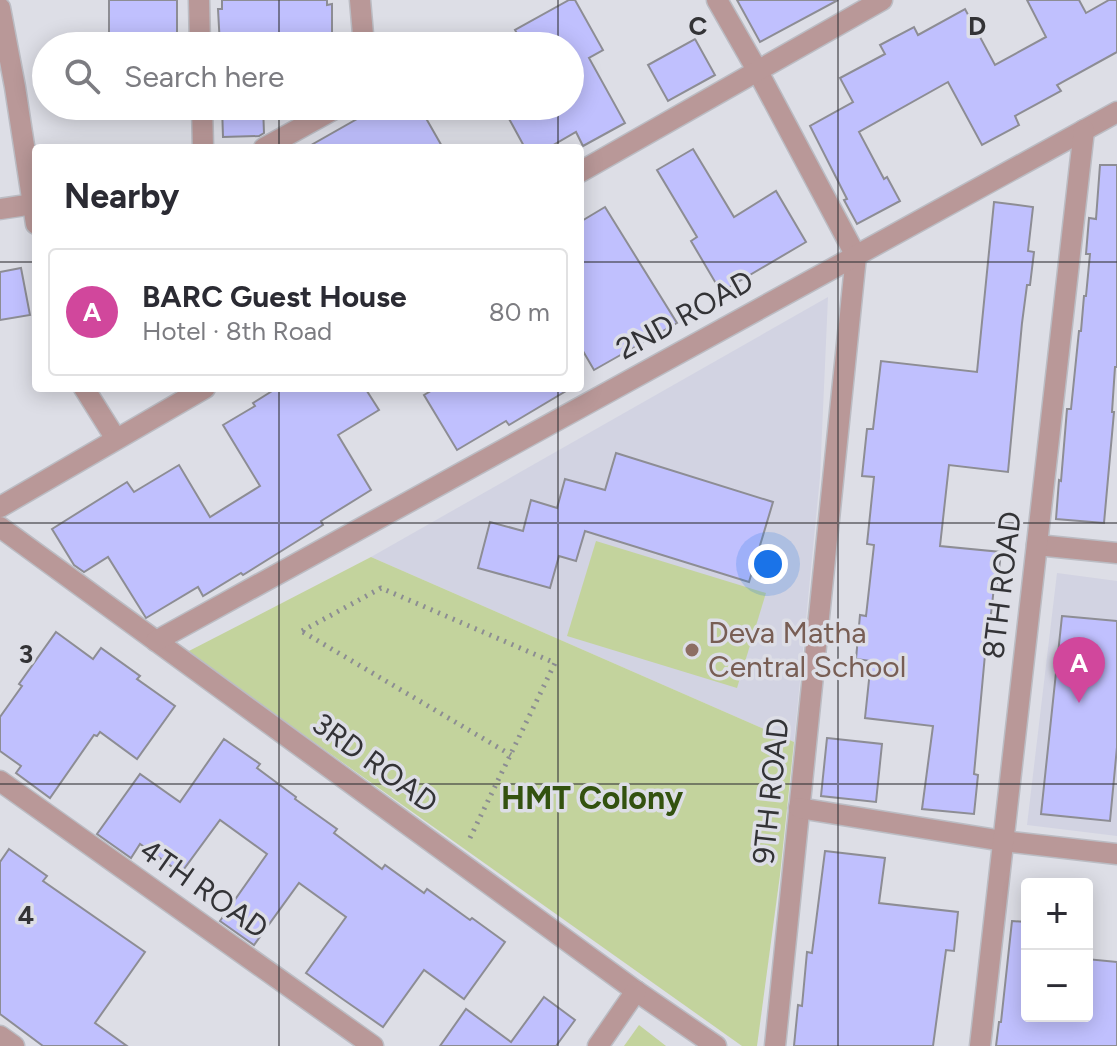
<!DOCTYPE html>
<meta charset="utf-8">
<style>
body{margin:0;font-family:Figtree,sans-serif;background:#f7f7f7;color:#2b2b33}
.controls{position:absolute;right:24px;bottom:24px;display:grid;overflow:hidden;border-radius:8px;box-shadow:0 4px 20px #0003}
.controls button{width:72px;height:72px;display:grid;place-items:center;padding:0;border:0;border-bottom:2px solid #e1e1e2;background:#fff;color:#2b2b33;font:40px sans-serif}
.you{position:absolute;left:768px;top:564px;width:28px;height:28px;margin:-20px;border:6px solid #fff;border-radius:50%;background:#1a73e8;box-shadow:0 0 0 12px #1a73e833}
.badge{display:grid;place-items:center;width:52px;height:52px;border-radius:50%;background:#2563eb;color:#fff;font-size:26px;font-weight:700}
.pin{position:absolute;translate:-50% -66px;filter:drop-shadow(0 2px 4px #0008)}
.pin::after{content:'';position:absolute;top:42px;width:28px;height:24px;background:inherit;clip-path:polygon(0 0,100% 0,50% 100%)}
.list{margin:0;padding:0;list-style:none}
h2{display:flex;justify-content:space-between;align-items:center;height:104px;margin:0;padding:0 32px;font-size:34px}
h2 small{font-size:26px;font-weight:400;color:#7c7c81}
.list li{display:grid;grid-template-columns:52px 1fr auto;gap:24px;align-items:center;box-sizing:border-box;height:128px;margin:0 16px 16px;padding:0 16px;border:2px solid #e1e1e2;border-radius:8px}
.list b{display:block;font-size:30px;white-space:nowrap}
.list p{margin:0;font-size:26px;white-space:nowrap;color:#7c7c81}
.list em{font-size:26px;font-style:normal;color:#7c7c81}
.icon{flex:none;width:44px;height:44px;fill:none;stroke:currentColor;stroke-width:2;stroke-linecap:round;stroke-linejoin:round}
.map{position:relative;flex:none;width:1117px;height:1046px;overflow:hidden}
.search{position:absolute;background:#fff;box-shadow:0 4px 20px #0003;left:32px;top:32px;width:552px;height:88px;display:flex;align-items:center;gap:20px;box-sizing:border-box;padding:0 28px;border-radius:44px;color:#7c7c81;font-size:30px}
.panel{position:absolute;background:#fff;box-shadow:0 4px 20px #0003;left:32px;top:144px;width:552px;height:248px;border-radius:8px}
.map>svg:first-child{display:block}
</style>
<div class="map">
<svg width="1117" height="1046" viewBox="0 0 1117 1046">
<rect width="100%" height="100%" fill="#dddee6"/>
<g fill="#d2d3e2">
<path d="M828 297 820 477 794 742 371 557Z"/>
<path d="M1057 573 1117 581V836L1027 825Z"/>
</g>
<g fill="#c3d39d">
<path d="M596 541 766 593 737 688 567 636Z"/>
<path d="M371 557 794 742 780 875 757 1046H742L187 652Z"/>
<path d="M639 1025 666 1046H624Z"/>
</g>
<g fill="#c0c0fe" stroke="#8d8d94" stroke-width="2">
<rect x="109" y="0" width="68" height="46"/>
<path d="M222 0H327V5L332 4V46H220L218 9H222Z"/>
<path d="M569 0H575L603 50 589 58 625 123 583 146 576 132 548 148H525L502 106H570V46H524L515 30Z"/>
<path d="M737 0H838L760 42Z"/>
<path d="M1027 0H1079L1086 13 1109 0H1117V52L1057 85 1061 91 1015 116 1019 125 982 145 948 82 859 132 884 179 887 177 900 201 857 224 844 200 847 199 810 126 853 102 840 78 885 54 880 45 914 27 918 35 965 9 995 65 1046 37Z"/>
<path d="M695 39 715 75 668 101 648 65Z"/>
<path d="M222 106H263L264 133 259 136 223 137Z"/>
<path d="M380 106H419L443 148H306Z"/>
<path d="M693 149 734 217 776 191 806 242 721 292 691 241 697 237 657 170Z"/>
<path d="M1100 165H1117V367H1115L1112 412H1114L1104 523 1056 519 1059 480 1061 481 1067 409H1071L1079 331H1081L1084 296H1086L1090 254H1086L1089 218 1096 219Z"/>
<path d="M994 202 1033 207 1028 251 1034 252 1030 285H1027L1022 323 1008 472 949 465 940 546 1001 552 997 587H994L990 623 988 622 974 774 978 775 974 814 922 809 933 726 865 718 871 661 856 659 860 615 866 616 874 545 867 544 874 477 862 476 867 429H873L881 361 977 372Z"/>
<path d="M605 207 677 323 594 370 580 346V222Z"/>
<path d="M21 268 30 315 0 320V272Z"/>
<path d="M277 388H365L379 410 338 435 371 490 321 521 323 525 243 575 241 573 203 596 198 587 146 618 108 557 84 572 74 565 52 529 127 482 134 492 179 465 210 517 260 486 223 425 255 406 253 403Z"/>
<path d="M436 388H571L509 425 506 421 457 450 424 395Z"/>
<path d="M616 453 773 502 749 582 585 531 576 561 559 556 550 588 478 568 490 522 523 531 531 500 557 508 565 479 605 490Z"/>
<path d="M1062 616 1117 621V747L1110 821 1041 814Z"/>
<path d="M56 632 93 659 101 648 140 676 137 679 175 706 137 759 100 732 97 736 94 735 50 798 16 773 21 766 0 751V717L22 686 19 684Z"/>
<path d="M827 738 882 744 876 802 821 796Z"/>
<path d="M224 739 260 764 257 768 296 797 295 799 337 829 334 833 382 869 385 865 424 893 427 889 470 920 472 918 505 942 464 999 424 970 383 1027 344 1000 306 973 346 917 299 883 254 945 220 921 267 854 220 820 181 873 140 844 131 858 97 834 140 774 180 802Z"/>
<path d="M9 849 47 876 43 881 145 952 95 1023 127 1046H43L0 1014V862Z"/>
<path d="M825 851 885 858 879 903 958 912 954 951 946 950 933 1046H794L798 1005 802 1006 807 952 812 953Z"/>
<path d="M1012 921 1027 922V1016H1087V959L1117 962V1046H996L999 1022H1001Z"/>
<path d="M544 997 575 1020 556 1046H440L466 1009 511 1042Z"/>
</g>
<g fill="none" stroke-linecap="round" stroke-linejoin="round">
<defs>
<g id="minor">
<path d="M199 0 200 46"/>
<path d="M360 0 364 46"/>
<path d="M717 0 757 70 856 256 775 1046"/>
<path d="M0 8 15 87 36 224"/>
<path d="M202 106 203 148"/>
<path d="M264 148 340 106"/>
<path d="M580 172 882 0"/>
<path d="M0 209 33 204"/>
<path d="M84 388 116 439"/>
<path d="M0 507 205 388"/>
<path d="M0 527 636 991 716 1046"/>
<path d="M1037 545 1117 553"/>
<path d="M156 641 1117 112"/>
<path d="M0 781 373 1046"/>
<path d="M799 808 1003 841 1117 854"/>
<path d="M0 1036 14 1046"/>
<path d="M598 1046 636 991"/>
<path d="M980 1046 1084 130"/>
</g>
</defs>
<use href="#minor" stroke="#bbbcc3" stroke-width="23"/>
<g stroke="#8c8d92" stroke-width="5" stroke-dasharray="2 6" stroke-linecap="butt">
<path d="M302 631 381 588 555 663 468 842"/>
<path d="M303 632 511 755"/>
</g>
<use href="#minor" stroke="#b99898" stroke-width="20"/>
</g>
<path fill="none" stroke="#333336" stroke-width="2" stroke-opacity="0.55" d="M279 0V46M558 0V46M838 0V1046M279 106V148M558 106V148M0 262H36M580 262H1117M279 388V1046M558 388V1046M0 523H1117M0 784H1117"/>
<circle fill="#8d6e63" stroke="#dddee6" stroke-width="3" cx="692" cy="650" r="8"/>
<g text-anchor="middle" stroke-width="7" stroke-linejoin="round" paint-order="stroke">
<g font-size="30" fill="#333336" stroke="#dddee6">
<text transform="translate(685 315) rotate(-29)" y="10">2ND ROAD</text>
<text transform="translate(1002 585) rotate(-83)" y="10">8TH ROAD</text>
<text transform="translate(375 763) rotate(36)" y="10">3RD ROAD</text>
<text transform="translate(771 791) rotate(-84)" y="10">9TH ROAD</text>
<text transform="translate(204 889) rotate(35)" y="10">4TH ROAD</text>
</g>
<g font-size="30" fill="#785e54" stroke="#dddee6" text-anchor="start">
<text x="708" y="643">Deva Matha<tspan x="708" dy="34">Central School</tspan></text>
</g>
<g font-size="32" font-weight="bold" fill="#33520f" stroke="#dddee6">
<text x="592" y="809">HMT Colony</text>
</g>
</g>
<g font-size="26" text-anchor="middle" font-weight="bold" fill="#333336" stroke="#dddee6" stroke-width="7" stroke-linejoin="round" paint-order="stroke">
<text x="698" y="35">C</text>
<text x="977" y="35">D</text>
<text x="26" y="663">3</text>
<text x="26" y="924">4</text>
</g>
</svg>
<div class="controls">
<button>+</button>
<button>−</button>
</div>
<div class="you"></div>
<div class="pin badge" style="left:1079px;top:703px;background:#d1479c">A</div>
<div class="search"><svg class="icon" aria-label="search" viewBox="0 0 24 24"><circle cx="10" cy="10" r="6"/><path d="M15 15l6 6"/></svg>Search here</div>
<section class="panel">
<h2>Nearby<small></small></h2>
<ul class="list">
<li><span class="badge" style="background:#d1479c">A</span><div><b>BARC Guest House</b><p>Hotel · 8th Road</p></div><em>80 m</em></li>
</ul>
</section>
</div>
